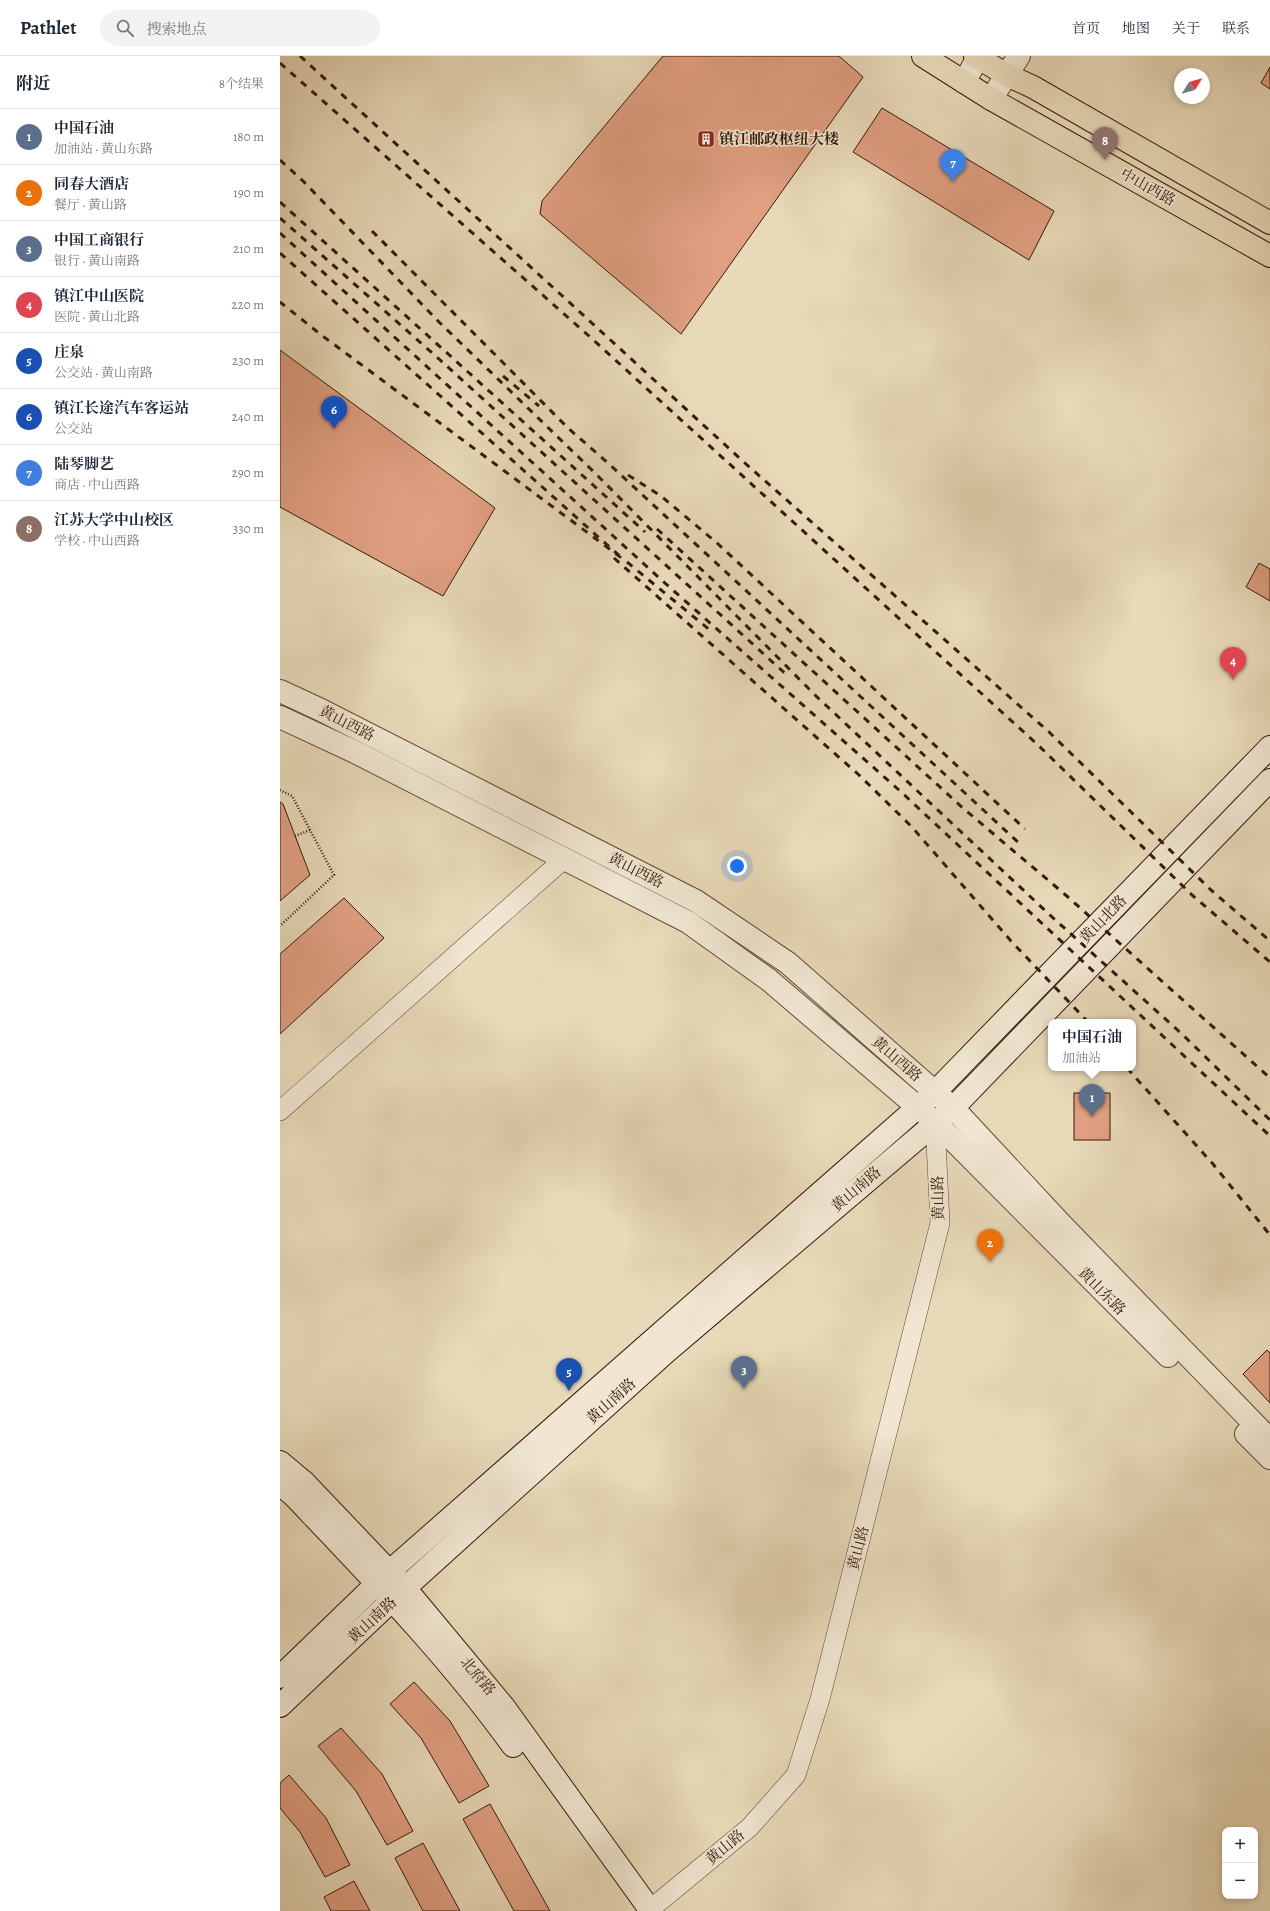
<!DOCTYPE html>
<html lang="zh">
<meta charset="utf-8">
<style>
body{margin:0;font-family:Alegreya,"Noto Serif SC",serif;background:#f2f2f3;color:#1f2937}
.controls{position:absolute;right:12px;bottom:12px;display:grid;overflow:hidden;border-radius:8px;box-shadow:0 2px 6px #0003}
.controls button{width:36px;height:36px;display:grid;place-items:center;padding:0;border:0;border-bottom:1px solid #e0e1e3;background:#fff;color:#1f2937;font:20px sans-serif}
.compass{position:absolute;left:894px;top:12px;width:36px;height:36px;border-radius:50%;background:#fff;box-shadow:0 2px 6px #0003;rotate:53deg}
.you{position:absolute;left:457px;top:810px;width:14px;height:14px;margin:-10px;border:3px solid #fff;border-radius:50%;background:#1a73e8;box-shadow:0 0 0 6px #1a73e833}
.badge{display:grid;place-items:center;width:26px;height:26px;border-radius:50%;background:#ea580c;color:#fff;font-size:13px;font-weight:700}
.pin{position:absolute;translate:-50% -33px;filter:drop-shadow(0 1px 2px #0008)}
.pin::after{content:'';position:absolute;top:21px;width:14px;height:12px;background:inherit;clip-path:polygon(0 0,100% 0,50% 100%)}
.popup{position:absolute;left:768px;top:963px;width:88px;height:52px;box-sizing:border-box;display:grid;place-content:center;border-radius:8px;background:#fff;filter:drop-shadow(0 1px 3px #0005);font-size:13px;white-space:nowrap;color:#747a83}
.popup b{font-size:15px;color:#1f2937}
.popup::after{content:'';position:absolute;left:50%;top:100%;margin-left:-8px;border:8px solid transparent;border-top-color:#fff}
.list{margin:0;padding:0;list-style:none}
h2{display:flex;justify-content:space-between;align-items:center;height:52px;margin:0;padding:0 16px;font-size:17px}
h2 small{font-size:13px;font-weight:400;color:#747a83}
.list li{display:grid;grid-template-columns:26px 1fr auto;gap:12px;align-items:center;box-sizing:border-box;height:56px;padding:0 16px;border-top:1px solid #e0e1e3}
.list b{display:block;font-size:15px;white-space:nowrap}
.list p{margin:0;font-size:13px;white-space:nowrap;color:#747a83}
.list em{font-size:13px;font-style:normal;color:#747a83}
.icon{flex:none;width:22px;height:22px;fill:none;stroke:currentColor;stroke-width:2;stroke-linecap:round;stroke-linejoin:round}
.map{position:relative;flex:none;width:990px;height:1855px;overflow:hidden}
header{display:flex;align-items:center;gap:24px;box-sizing:border-box;height:56px;padding:0 20px;background:#fff;border-bottom:1px solid #e0e1e3}
header strong{font-size:19px}
nav{display:flex;gap:22px;margin-inline-start:auto;font-size:14px}
.search{width:280px;height:36px;background:#f2f2f3;display:flex;align-items:center;gap:10px;box-sizing:border-box;padding:0 14px;border-radius:22px;color:#747a83;font-size:15px}
main{display:flex}
aside{flex:1;background:#fff}
.map>svg:first-child{display:block}
</style>
<header>
<strong>Pathlet</strong>
<div class="search"><svg class="icon" aria-label="search" viewBox="0 0 24 24"><circle cx="10" cy="10" r="6"/><path d="M15 15l6 6"/></svg>搜索地点</div>
<nav><a>首页</a><a>地图</a><a>关于</a><a>联系</a></nav>
</header>
<main>
<aside>
<h2>附近<small>8个结果</small></h2>
<ul class="list">
<li><span class="badge" style="background:#5c6f8a">1</span><div><b>中国石油</b><p>加油站 · 黄山东路</p></div><em>180 m</em></li>
<li><span class="badge" style="background:#e8710a">2</span><div><b>同春大酒店</b><p>餐厅 · 黄山路</p></div><em>190 m</em></li>
<li><span class="badge" style="background:#5c6f8a">3</span><div><b>中国工商银行</b><p>银行 · 黄山南路</p></div><em>210 m</em></li>
<li><span class="badge" style="background:#e0444e">4</span><div><b>镇江中山医院</b><p>医院 · 黄山北路</p></div><em>220 m</em></li>
<li><span class="badge" style="background:#1a4fb4">5</span><div><b>庄泉</b><p>公交站 · 黄山南路</p></div><em>230 m</em></li>
<li><span class="badge" style="background:#1a4fb4">6</span><div><b>镇江长途汽车客运站</b><p>公交站</p></div><em>240 m</em></li>
<li><span class="badge" style="background:#3f7fe0">7</span><div><b>陆琴脚艺</b><p>商店 · 中山西路</p></div><em>290 m</em></li>
<li><span class="badge" style="background:#8d6e63">8</span><div><b>江苏大学中山校区</b><p>学校 · 中山西路</p></div><em>330 m</em></li>
</ul>
</aside>
<div class="map">
<svg width="990" height="1855" viewBox="0 0 990 1855">
<rect width="100%" height="100%" fill="#e8d9b8"/>
<filter id="stains"><feTurbulence type="fractalNoise" baseFrequency=".005" numOctaves="4"/><feColorMatrix values="0 0 0 0 .2 0 0 0 0 .09 0 0 0 0 .02 0 0 0 .5 -.17"/></filter>
<radialGradient id="worn" r=".72"><stop offset=".6" stop-color="#630" stop-opacity="0"/><stop offset="1" stop-color="#630" stop-opacity=".3"/></radialGradient>
<g fill="#e09f81" stroke="#36190b">
<path d="M383 0H559L583 21 401 278 260 158 262 145Z"/>
<path d="M990 11V33L981 27Z"/>
<path d="M602 52 774 155 749 204 573 96Z"/>
<path d="M0 294 215 452 163 540 0 451Z"/>
<path d="M979 507 990 513V545L966 531Z"/>
<path d="M0 746 3 748 30 819 0 845Z"/>
<path d="M64 842 104 882 0 978V898Z"/>
<rect x="794" y="1037" width="36" height="47"/>
<path d="M987 1294 990 1297V1347L963 1318Z"/>
<path d="M134 1626 170 1665 209 1730 179 1747 141 1682 110 1648Z"/>
<path d="M61 1672 102 1718 133 1775 107 1789 76 1735 38 1690Z"/>
<path d="M9 1719 46 1762 70 1809 45 1821 20 1776 0 1752V1727Z"/>
<path d="M210 1748 270 1855H234L183 1763Z"/>
<path d="M143 1787 180 1855H143L115 1802Z"/>
<path d="M74 1825 90 1855H51L44 1841Z"/>
</g>
<g fill="none" stroke-linecap="round" stroke-linejoin="round">
<defs>
<g id="minor">
<path d="M0 1055 284 803"/>
<path d="M368 1855 470 1771 516 1719 540 1643 660 1167 655 1066"/>
</g>
<g id="tertiary">
<path d="M684 26 699 0"/>
<path d="M711 43 739 0"/>
<path d="M0 635 41 654 416 845 508 907 673 1052 779 1166 990 1384"/>
<path d="M0 661 73 695 408 866 489 924 655 1066 888 1300"/>
<path d="M966 1378 990 1402"/>
</g>
<g id="secondary">
<path d="M0 1406 25 1427 125 1532 224 1651 371 1855"/>
<path d="M0 1428 14 1440C90 1520 168 1600 233 1690"/>
<path d="M0 1621 110 1515 655 1036 990 691"/>
<path d="M0 1650 125 1532 386 1296 673 1052 990 724"/>
</g>
<g id="primary">
<path d="M643 0 711 43 990 200"/>
<path d="M695 0 727 19 753 31 990 167"/>
</g>
</defs>
<use href="#minor" stroke="#624936" stroke-width="20"/>
<use href="#tertiary" stroke="#624936" stroke-width="24"/>
<use href="#secondary" stroke="#36190b" stroke-width="24"/>
<use href="#primary" stroke="#36190b" stroke-width="24"/>
<g stroke="#36190b" stroke-width="2.5" stroke-dasharray="1 2" stroke-linecap="butt">
<path d="M0 734 12 740 54 819 0 870"/>
<path d="M15 780 30 774"/>
</g>
<use href="#minor" stroke="#f0e6d1" stroke-width="19"/>
<use href="#tertiary" stroke="#f0e6d1" stroke-width="22"/>
<use href="#secondary" stroke="#f0e6d1" stroke-width="22"/>
<use href="#primary" stroke="#e8d9b8" stroke-width="22"/>
<g stroke="#36190b" stroke-width="3" stroke-dasharray="7 7" stroke-linecap="butt">
<path d="M20 0 466 408 769 676 931 834 990 885"/>
<path d="M0 7 309 280 758 689 912 839 990 906"/>
<path d="M0 104 23 125 159 266 315 417 536 640 771 860 902 978 990 1064"/>
<path d="M0 146 365 476"/>
<path d="M0 162 159 303 509 621"/>
<path d="M92 175 288 372 329 408 739 787"/>
<path d="M0 177 386 528 619 734 990 1080"/>
<path d="M0 197 343 503 40 278 0 246"/>
<path d="M223 320 259 350"/>
<path d="M348 419 381 440 437 487 745 773"/>
<path d="M377 473 684 753 788 841 990 1022"/>
<path d="M334 502 579 719 632 771 731 885 808 966"/>
<path d="M347 506 431 575"/>
<path d="M847 1012 933 1108 990 1179"/>
</g>
</g>
<defs>
<symbol id="building-square" viewBox="-11 -11 22 22"><rect x="-9" y="-9" width="18" height="18" rx="4" fill="#8f2418" stroke="#f0e6d1"/><path d="M-4-6H4V6H1V3H-1V6H-4ZM-2.5-4.3h1.7v1.8h-1.7ZM.8-4.3h1.7v1.8H.8ZM-2.5-1h1.7V.8h-1.7ZM.8-1h1.7V.8H.8Z" fill="#fff"/></symbol>
</defs>
<g fill-rule="evenodd">
<use href="#building-square" x="416" y="73" width="20" height="20"/>
</g>
<g text-anchor="middle" stroke-width="3.5" stroke-linejoin="round" paint-order="stroke">
<g font-size="15" font-weight="bold" fill="#36190b" stroke="#f0e6d1" text-anchor="start">
<text x="439" y="88">镇江邮政枢纽大楼</text>
</g>
<g font-size="15" fill="#36190b" stroke="#f0e6d1">
<text transform="translate(868 131) rotate(29)" y="5">中山西路</text>
<text transform="translate(67 667) rotate(27)" y="5">黄山西路</text>
<text transform="translate(356 814) rotate(27)" y="5">黄山西路</text>
<text transform="translate(823 863) rotate(-46)" y="5">黄山北路</text>
<text transform="translate(617 1003) rotate(41)" y="5">黄山西路</text>
<text transform="translate(576 1133) rotate(-41)" y="5">黄山南路</text>
<text transform="translate(658 1142) rotate(-91)" y="5">黄山路</text>
<text transform="translate(822 1235) rotate(45)" y="5">黄山东路</text>
<text transform="translate(331 1345) rotate(-42)" y="5">黄山南路</text>
<text transform="translate(578 1492) rotate(-76)" y="5">黄山路</text>
<text transform="translate(92 1564) rotate(-43)" y="5">黄山南路</text>
<text transform="translate(198 1620) rotate(50)" y="5">北府路</text>
<text transform="translate(445 1791) rotate(-40)" y="5">黄山路</text>
</g>
</g>
<rect width="100%" height="100%" filter="url(#stains)"/>
<rect width="100%" height="100%" fill="url(#worn)"/>
</svg>
<div class="controls">
<button>+</button>
<button>−</button>
</div>
<svg class="compass" viewBox="-18 -18 36 36"><path d="M0-13l5 13h-10z" fill="#e53935"/><path d="M0 13l5-13h-10z" fill="#747a83"/></svg>
<div class="you"></div>
<div class="pin badge" style="left:812px;top:1061px;background:#5c6f8a">1</div>
<div class="popup"><b>中国石油</b>加油站</div>
<div class="pin badge" style="left:710px;top:1206px;background:#e8710a">2</div>
<div class="pin badge" style="left:464px;top:1333px;background:#5c6f8a">3</div>
<div class="pin badge" style="left:953px;top:624px;background:#e0444e">4</div>
<div class="pin badge" style="left:289px;top:1335px;background:#1a4fb4">5</div>
<div class="pin badge" style="left:54px;top:373px;background:#1a4fb4">6</div>
<div class="pin badge" style="left:673px;top:126px;background:#3f7fe0">7</div>
<div class="pin badge" style="left:825px;top:104px;background:#8d6e63">8</div>
</div>
</main>
